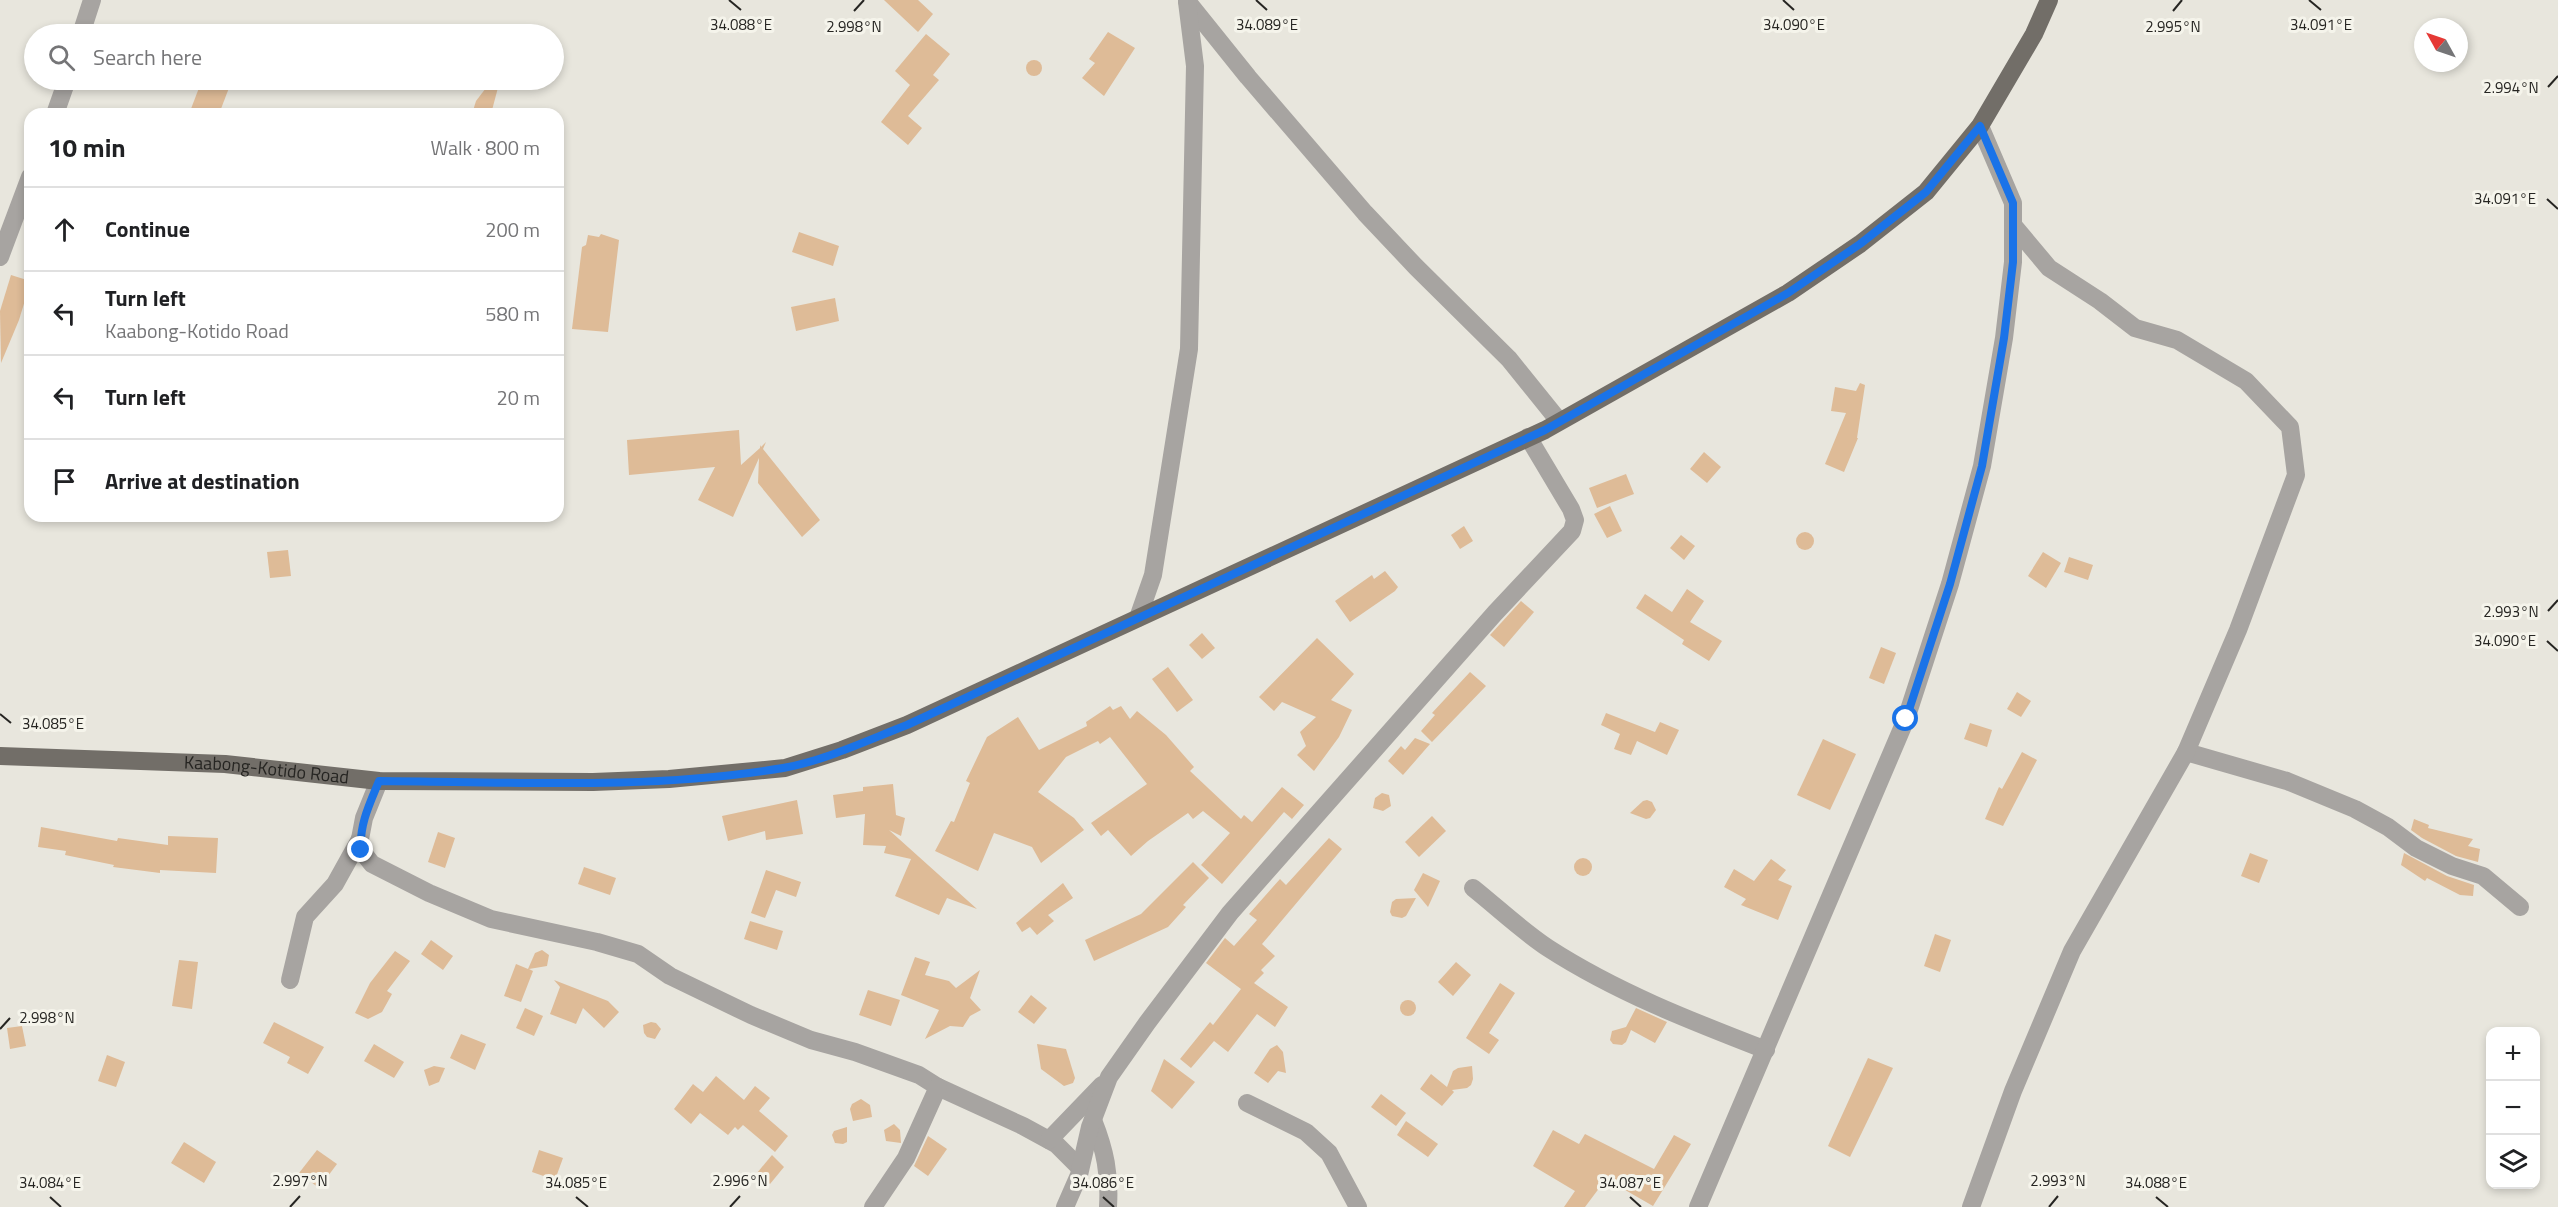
<!DOCTYPE html>
<meta charset="utf-8">
<style>
body{margin:0;font-family:"Titillium Web",sans-serif;background:#f6f6f6;color:#202124}
.controls{position:absolute;right:18px;bottom:18px;display:grid;overflow:hidden;border-radius:12px;box-shadow:0 3px 9px #0003}
.controls button{width:54px;height:54px;display:grid;place-items:center;padding:0;border:0;border-bottom:2px solid #e0e0e0;background:#fff;color:#202124;font:30px sans-serif}
.compass{position:absolute;left:2414px;top:18px;width:54px;height:54px;border-radius:50%;background:#fff;box-shadow:0 3px 9px #0003;rotate:310deg}
.stop{position:absolute;width:18px;height:18px;margin:-14px;border:4px solid #1a73e8;border-radius:50%;background:#fff}
.stop.end{background:#1a73e8;border-color:#fff;box-shadow:0 2px 6px #0008}
.list{margin:0;padding:0;list-style:none}
h2{display:flex;justify-content:space-between;align-items:center;height:78px;margin:0;padding:0 24px;font-size:26px}
h2 small{font-size:20px;font-weight:400;color:#757577}
.list li{display:grid;grid-template-columns:39px 1fr auto;gap:18px;align-items:center;box-sizing:border-box;height:84px;padding:0 24px;border-top:2px solid #e0e0e0}
.list b{display:block;font-size:22px;white-space:nowrap}
.list p{margin:0;font-size:20px;white-space:nowrap;color:#757577}
.list em{font-size:20px;font-style:normal;color:#757577}
.icon{flex:none;width:33px;height:33px;fill:none;stroke:currentColor;stroke-width:2;stroke-linecap:round;stroke-linejoin:round}
.map{position:relative;flex:none;width:2558px;height:1207px;overflow:hidden}
.search{position:absolute;background:#fff;box-shadow:0 3px 9px #0003;left:24px;top:24px;width:540px;height:66px;display:flex;align-items:center;gap:15px;box-sizing:border-box;padding:0 21px;border-radius:33px;color:#757577;font-size:22px}
.panel{position:absolute;background:#fff;box-shadow:0 3px 9px #0003;left:24px;top:108px;width:540px;height:414px;border-radius:18px}
.map>svg:first-child{display:block}
</style>
<div class="map">
<svg width="2558" height="1207" viewBox="0 0 2558 1207">
<rect width="100%" height="100%" fill="#e8e6dd"/>
<g fill="#debb97">
<path d="M884 0H918L933 14 918 32Z"/>
<path d="M1108 32 1135 48 1104 96 1082 78 1095 63 1089 59Z"/>
<path d="M926 34 950 54 933 75 939 80 908 116 922 128 908 145 881 122 910 85 895 71Z"/>
<circle cx="1034" cy="68" r="8"/>
<path d="M202 80H232L219 114H189Z"/>
<path d="M492 80H500L491 114H472L476 101Z"/>
<path d="M799 232 839 246 833 266 792 252Z"/>
<path d="M601 234 619 240 608 332 572 329 582 247 586 245 588 235 599 237Z"/>
<path d="M11 275 30 281V284L19 320 1 363 0 311Z"/>
<path d="M835 298 839 321 796 331 791 307Z"/>
<path d="M1860 383 1865 385 1857 438H1858L1844 472 1825 464 1846 413 1831 411 1835 387 1856 391Z"/>
<path d="M739 430 741 465 760 448V445L761 447 766 442 763 449 820 520 802 537 758 483 759 458 733 517 698 500 715 467 629 475 627 440Z"/>
<path d="M1704 452 1721 467 1707 483 1690 469Z"/>
<path d="M1626 474 1634 494 1597 508 1589 488Z"/>
<path d="M1610 506 1622 531 1607 538 1594 514Z"/>
<path d="M1464 526 1473 541 1460 549 1451 535Z"/>
<circle cx="1805" cy="541" r="9"/>
<path d="M1681 535 1695 546 1684 560 1670 548Z"/>
<path d="M288 550 291 576 270 578 267 552Z"/>
<path d="M2043 552 2061 563 2046 588 2028 576Z"/>
<path d="M2069 557 2093 565 2088 580 2064 572Z"/>
<path d="M1385 571 1398 587 1395 591 1350 622 1335 601 1372 575 1374 579Z"/>
<path d="M1687 589 1704 601 1690 622 1722 641 1709 661 1682 644 1684 640 1636 608 1645 594 1672 612Z"/>
<path d="M1521 601 1534 612 1504 647 1490 635Z"/>
<path d="M1202 633 1215 648 1202 659 1189 645Z"/>
<path d="M1317 638 1354 674 1331 700 1352 710 1339 737 1314 771 1297 755 1306 746 1300 732 1316 717 1282 702 1274 711 1259 697Z"/>
<path d="M1881 647 1896 653 1884 684 1869 678Z"/>
<path d="M1168 667 1193 700 1177 712 1152 679Z"/>
<path d="M1470 672 1486 686 1432 742 1421 731 1435 715 1432 713Z"/>
<path d="M2017 692 2031 701 2021 717 2007 709Z"/>
<path d="M1110 706 1113 710 1121 706 1130 719 1137 711 1166 735 1194 767 1190 771 1241 819 1244 815 1252 822 1282 787 1304 805 1292 819 1284 812 1222 884 1201 865 1230 833 1203 811 1193 819 1188 813 1148 841 1131 856 1108 830 1101 836 1091 823 1147 784 1110 737 1100 744 1098 741 1066 757 1038 792 1074 818 1084 830 1041 863 1032 847 994 833 978 871 935 851 951 821 954 822 970 783 966 781 987 737 1018 717 1039 750 1087 726 1086 722Z"/>
<path d="M1606 713 1655 732 1660 722 1679 730 1667 755 1637 741 1631 755 1614 749 1620 734 1601 725Z"/>
<path d="M1970 723 1992 730 1987 747 1964 739Z"/>
<path d="M1415 738 1430 744 1403 775 1388 761 1401 746 1405 750Z"/>
<path d="M1823 739 1856 754 1830 810 1797 795Z"/>
<path d="M2022 752 2037 760 2003 826 1985 819 1999 787 2002 789Z"/>
<path d="M893 784 896 815 905 818 901 836 889 830 977 909 947 898 939 915 895 896 911 859 884 853 886 846 863 845 865 814 836 818 833 795 863 791V787Z"/>
<path d="M1382 793 1389 795 1391 806 1383 811 1373 808 1375 798Z"/>
<path d="M797 800 803 834 766 840 765 831 728 841 722 816Z"/>
<path d="M1647 800 1652 802 1656 810 1650 818 1646 819 1630 813 1643 801Z"/>
<path d="M1432 816 1446 831 1419 857 1405 842Z"/>
<path d="M2414 819 2429 825 2428 828 2473 839 2468 846 2480 849 2478 862 2456 856 2422 838 2411 830Z"/>
<path d="M41 827 117 841 118 838 168 845V836L218 838 216 873 160 870V873L113 867 114 865 65 855 66 851 38 847Z"/>
<path d="M438 832 455 838 445 868 428 862Z"/>
<path d="M1329 838 1342 849 1262 944 1275 956 1261 970 1264 973 1254 983 1288 1007 1275 1027 1257 1014 1228 1052 1214 1041 1191 1068 1180 1059 1210 1022 1213 1025 1241 989 1206 963 1225 938 1234 946 1257 920 1249 914 1280 879 1286 885Z"/>
<path d="M2250 853 2268 860 2259 883 2241 876Z"/>
<path d="M2404 853 2447 876 2474 885 2473 896 2460 895 2427 878 2425 881 2401 865Z"/>
<circle cx="1583" cy="867" r="9"/>
<path d="M1771 859 1786 870 1778 880 1792 886 1778 920 1741 905 1746 899 1724 887 1734 869 1754 881Z"/>
<path d="M1193 862 1209 878 1183 905 1186 907 1168 927 1094 961 1085 940 1141 914Z"/>
<path d="M584 867 616 878 610 895 578 884Z"/>
<path d="M766 870 801 882 796 897 776 890 765 918 751 913Z"/>
<path d="M1423 873 1440 881 1428 907 1414 890Z"/>
<path d="M1063 883 1073 898 1048 915 1054 921 1037 935 1030 927 1022 932 1016 923Z"/>
<path d="M1416 898 1406 916 1402 918 1392 916 1390 912 1392 902 1396 899Z"/>
<path d="M750 921 783 931 777 950 744 939Z"/>
<path d="M1935 934 1951 940 1940 972 1924 966Z"/>
<path d="M431 940 453 956 443 970 421 954Z"/>
<path d="M542 950 549 955 547 966 529 969 533 971 521 1002 504 996 516 964 528 969 535 953Z"/>
<path d="M395 951 410 961 387 991 392 994 382 1012 368 1019 355 1013 370 983Z"/>
<path d="M915 957 930 962 925 975 949 981 956 988 980 970 970 998 981 1010 970 1016 963 1027 950 1026 925 1039 939 1010 901 995Z"/>
<path d="M179 960 198 962 192 1009 172 1006Z"/>
<path d="M1456 962 1471 975 1453 996 1438 982Z"/>
<path d="M554 980 608 1001 619 1012 604 1028 583 1008 576 1024 550 1014 560 987Z"/>
<path d="M1500 983 1515 993 1489 1033 1499 1040 1489 1054 1466 1038Z"/>
<path d="M868 990 900 1000 891 1026 859 1015Z"/>
<path d="M1031 995 1047 1008 1034 1024 1018 1012Z"/>
<circle cx="1408" cy="1008" r="8"/>
<path d="M525 1008 543 1016 534 1036 516 1028Z"/>
<path d="M1636 1008 1667 1022 1655 1043 1631 1030 1626 1042 1622 1045 1613 1044 1610 1040 1612 1031 1626 1027Z"/>
<path d="M274 1022 324 1047 308 1074 287 1063 290 1057 263 1043Z"/>
<path d="M651 1022 656 1023 661 1029 655 1039 647 1037 644 1033 643 1025Z"/>
<path d="M22 1026 26 1046 10 1049 7 1028Z"/>
<path d="M461 1034 486 1044 475 1070 450 1058Z"/>
<path d="M374 1044 404 1062 394 1078 364 1061Z"/>
<path d="M1037 1044 1066 1049 1075 1078 1073 1083 1064 1086 1041 1069Z"/>
<path d="M1277 1045 1283 1052 1286 1073 1278 1071 1268 1083 1254 1073 1270 1049Z"/>
<path d="M107 1055 125 1062 116 1087 98 1081Z"/>
<path d="M1868 1058 1893 1068 1850 1157 1828 1146Z"/>
<path d="M1164 1059 1195 1082 1172 1109 1151 1091Z"/>
<path d="M434 1066 445 1068 439 1082 429 1086 424 1070Z"/>
<path d="M1472 1066 1473 1079 1471 1085 1467 1088 1452 1090 1454 1092 1442 1106 1420 1089 1431 1074 1447 1087 1453 1071 1458 1068Z"/>
<path d="M716 1076 744 1100 755 1086 770 1098 759 1111 788 1136 775 1152 743 1125 738 1130 735 1127 728 1135 700 1113 691 1124 674 1109 693 1084 703 1092Z"/>
<path d="M1381 1094 1406 1113 1396 1126 1371 1107Z"/>
<path d="M861 1099 870 1105 872 1117 853 1121 850 1109 852 1104Z"/>
<path d="M1406 1121 1438 1144 1428 1157 1397 1135Z"/>
<path d="M894 1124 900 1130 901 1143 886 1141 884 1130Z"/>
<path d="M847 1127V1142L843 1144 835 1143 832 1135 834 1131Z"/>
<path d="M1553 1130 1579 1144 1585 1134 1654 1169 1674 1135 1691 1144 1653 1206 1606 1179 1585 1207H1564L1575 1191 1533 1166Z"/>
<path d="M928 1136 947 1149 928 1176 914 1166Z"/>
<path d="M184 1142 216 1162 204 1183 171 1163Z"/>
<path d="M317 1150 337 1164 319 1188 299 1173Z"/>
<path d="M539 1150 563 1158 555 1180 532 1172Z"/>
<path d="M772 1155 784 1167 770 1184 757 1173Z"/>
</g>
<g fill="none" stroke-linecap="round" stroke-linejoin="round">
<g stroke="#a7a4a1" stroke-width="18">
<path d="M1187 1 1248 77 1365 213 1416 267 1509 359 1559 421"/>
<path d="M81 34 92 0"/>
<path d="M55 114 67 80"/>
<path d="M0 257 30 177"/>
<path d="M1138 618 1153 575 1189 349 1195 66 1187 2"/>
<path d="M2186 752 2287 781 2355 809 2388 827 2416 848 2452 866 2483 876 2520 907"/>
<path d="M379 781 364 818 360 839 361 850 372 864 429 893 491 919 597 942 638 954 670 976 751 1015 811 1040 855 1052 919 1075 938 1087 1023 1126 1056 1144 1080 1168"/>
<path d="M1473 888C1498 908 1521 930 1548 948 1616 992 1691 1021 1766 1050"/>
<path d="M290 980 305 917 335 884 360 839"/>
<path d="M1247 1103 1306 1132 1329 1153 1358 1207"/>
<path d="M1093 1120C1105 1150 1110 1174 1108 1207"/>
<path d="M1049 1140 1102 1085"/>
<path d="M873 1207 906 1158 938 1087"/>
<path d="M1065 1207 1079 1175 1090 1127 1109 1077 1147 1023 1230 913 1495 613 1572 531 1575 520 1571 509 1528 437"/>
<path d="M1698 1207 1906 719 1950 584 1982 466 2004 338 2013 262V203L1980 126"/>
<path d="M1971 1207 2013 1091 2072 951 2186 752 2238 630 2296 475 2290 427 2246 381 2177 340 2135 328 2100 301 2049 268 2013 225"/>
</g>
<path stroke="#726e68" stroke-width="18" id="s1" d="M0 756 225 764 379 781 593 782 669 779 785 768 842 750 907 725 1545 430 1788 293 1860 244 1926 192 1980 126 2034 34 2049 0"/>
</g>
<g fill="none" stroke-linecap="round" stroke-linejoin="round">
<path stroke="#1a73e8" stroke-width="8" d="M361 850C359 825 370 803 379 781 512 782 650 790 783 768 824 761 868 740 907 725L1545 430 1788 293 1860 244 1926 192 1980 126 2013 203V262L2004 338 1982 466 1950 584 1906 719"/>
</g>
<path fill="none" stroke="#262522" stroke-width="2" d="M729 0 741 10M1256 0 1267 10M1783 0 1794 10M2309 0 2321 10M854 11 864 0M2173 11 2182 0M2548 87 2558 76M2547 199 2558 209M2548 611 2558 600M2547 641 2558 651M0 714 11 723M0 1029 10 1018M50 1197 61 1207M576 1197 588 1207M1103 1197 1114 1207M1630 1197 1641 1207M2156 1197 2168 1207M290 1207 300 1196M730 1207 740 1196M2049 1207 2058 1196"/>
<g text-anchor="middle" stroke-width="6" stroke-linejoin="round" paint-order="stroke">
<g font-size="18" fill="#262522" stroke="#f5f4eb">
<text dy="6" stroke="none"><textPath href="#s1" startOffset="267">Kaabong-Kotido Road</textPath></text>
</g>
</g>
<g font-size="15" text-anchor="middle" fill="#262522" stroke="#f5f4eb" stroke-width="6" stroke-linejoin="round" paint-order="stroke">
<text x="741" y="30">34.088°E</text>
<text x="1267" y="30">34.089°E</text>
<text x="1794" y="30">34.090°E</text>
<text x="2321" y="30">34.091°E</text>
<text x="854" y="32">2.998°N</text>
<text x="2173" y="32">2.995°N</text>
<text x="2511" y="93">2.994°N</text>
<text x="2505" y="204">34.091°E</text>
<text x="2511" y="617">2.993°N</text>
<text x="2505" y="646">34.090°E</text>
<text x="53" y="729">34.085°E</text>
<text x="47" y="1023">2.998°N</text>
<text x="300" y="1186">2.997°N</text>
<text x="740" y="1186">2.996°N</text>
<text x="2058" y="1186">2.993°N</text>
<text x="50" y="1188">34.084°E</text>
<text x="576" y="1188">34.085°E</text>
<text x="1103" y="1188">34.086°E</text>
<text x="1630" y="1188">34.087°E</text>
<text x="2156" y="1188">34.088°E</text>
</g>
</svg>
<div class="controls">
<button>+</button>
<button>−</button>
<button><svg class="icon" aria-label="layers" viewBox="0 0 24 24"><path d="M12 4l9 5-9 5-9-5zM3 14l9 5 9-5"/></svg></button>
</div>
<svg class="compass" viewBox="-18 -18 36 36"><path d="M0-13l5 13h-10z" fill="#e53935"/><path d="M0 13l5-13h-10z" fill="#757577"/></svg>
<div class="stop" style="left:1906px;top:719px"></div>
<div class="stop end" style="left:361px;top:850px"></div>
<div class="search"><svg class="icon" aria-label="search" viewBox="0 0 24 24"><circle cx="10" cy="10" r="6"/><path d="M15 15l6 6"/></svg>Search here</div>
<section class="panel">
<h2>10 min<small>Walk · 800 m</small></h2>
<ul class="list">
<li><svg class="icon" aria-label="ahead" viewBox="0 0 24 24"><path d="M12 20V5M6 11l6-6 6 6"/></svg><div><b>Continue</b></div><em>200 m</em></li>
<li><svg class="icon" aria-label="left" viewBox="0 0 24 24"><path d="M17 20v-9H6M10 6l-5 5 5 5"/></svg><div><b>Turn left</b><p>Kaabong-Kotido Road</p></div><em>580 m</em></li>
<li><svg class="icon" aria-label="left" viewBox="0 0 24 24"><path d="M17 20v-9H6M10 6l-5 5 5 5"/></svg><div><b>Turn left</b></div><em>20 m</em></li>
<li><svg class="icon" aria-label="arrive" viewBox="0 0 24 24"><path d="M6 21V4h12l-3 4 3 4H6"/></svg><div><b>Arrive at destination</b></div></li>
</ul>
</section>
</div>
